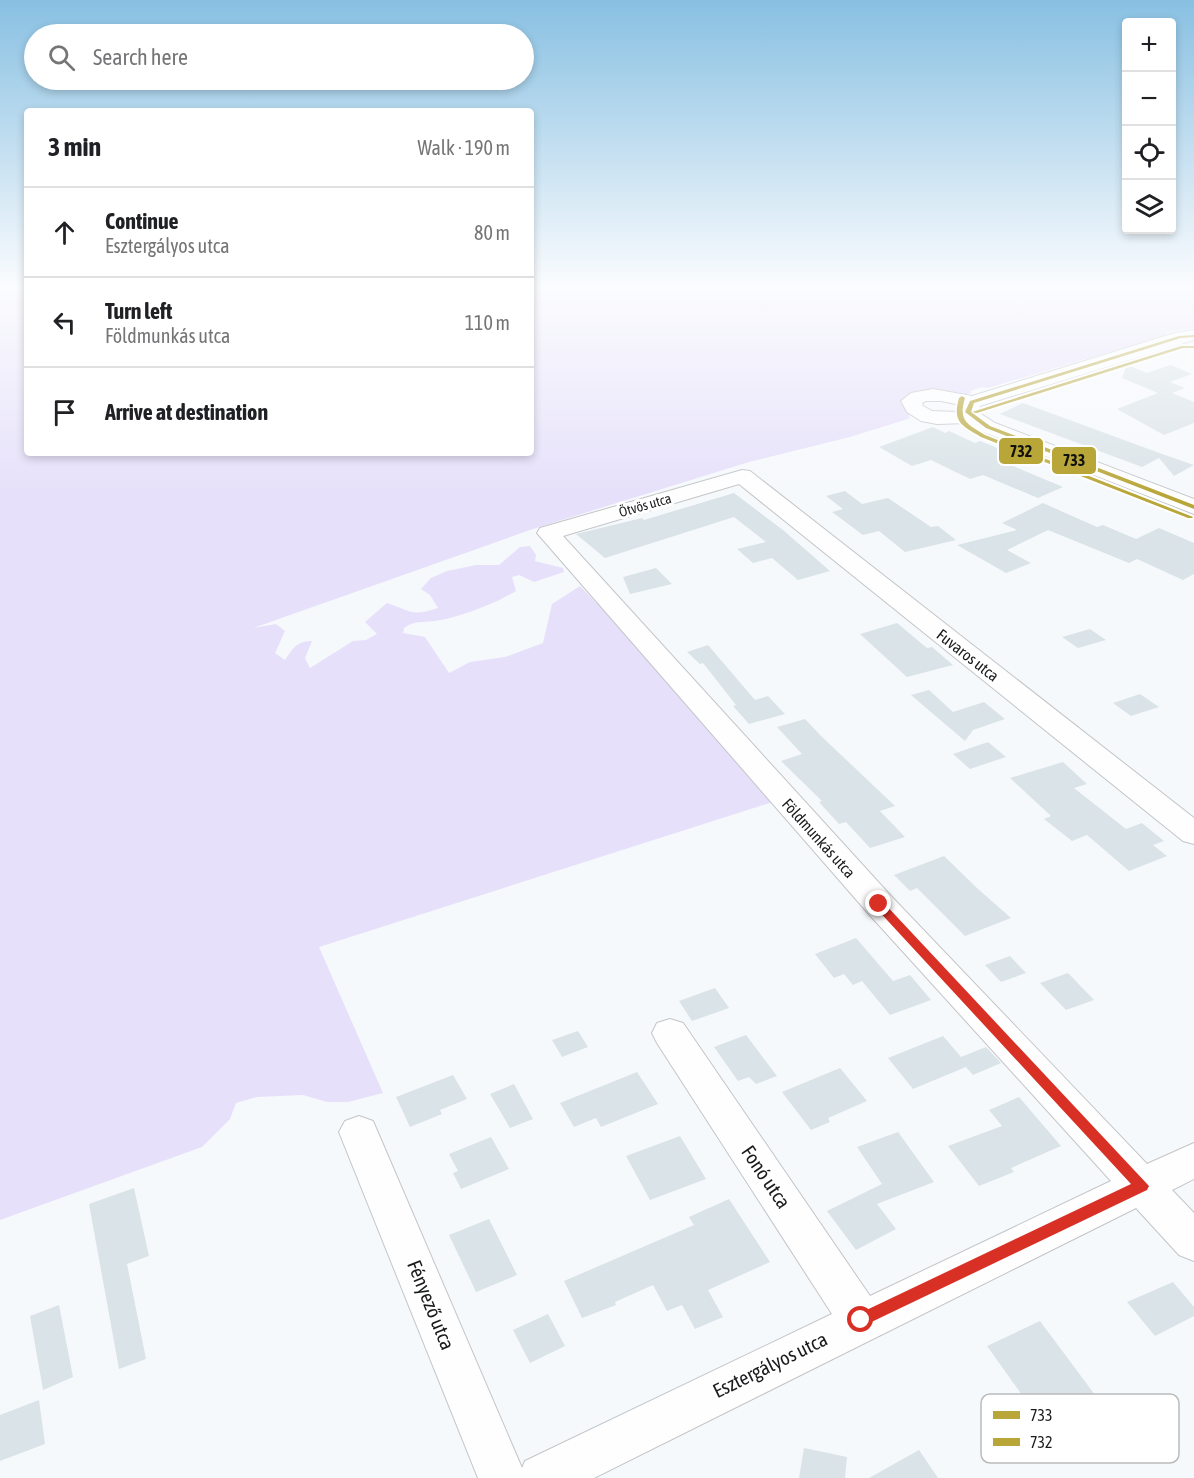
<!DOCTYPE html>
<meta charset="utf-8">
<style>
body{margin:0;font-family:"Asap Condensed",sans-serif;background:#f6f6f6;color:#202124}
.controls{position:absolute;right:18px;top:18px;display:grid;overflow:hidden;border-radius:6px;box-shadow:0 3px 9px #0003}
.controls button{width:54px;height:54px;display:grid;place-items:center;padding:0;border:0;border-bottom:2px solid #e0e0e0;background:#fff;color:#202124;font:30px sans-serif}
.stop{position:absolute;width:18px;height:18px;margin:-14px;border:4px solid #d93025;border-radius:50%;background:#fff}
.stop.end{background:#d93025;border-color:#fff;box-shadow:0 2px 6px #0008}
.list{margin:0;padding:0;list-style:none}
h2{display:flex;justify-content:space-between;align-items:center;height:78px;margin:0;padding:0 24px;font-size:26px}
h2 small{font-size:20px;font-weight:400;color:#757577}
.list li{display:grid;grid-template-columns:39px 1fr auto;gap:18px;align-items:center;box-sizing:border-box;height:90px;padding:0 24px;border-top:2px solid #e0e0e0}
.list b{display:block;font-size:22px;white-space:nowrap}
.list p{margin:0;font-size:20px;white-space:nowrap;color:#757577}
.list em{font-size:20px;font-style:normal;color:#757577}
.icon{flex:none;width:33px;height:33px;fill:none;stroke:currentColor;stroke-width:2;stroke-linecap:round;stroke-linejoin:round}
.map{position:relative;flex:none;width:1194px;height:1478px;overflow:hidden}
.search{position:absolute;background:#fff;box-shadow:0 3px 9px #0003;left:24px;top:24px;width:510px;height:66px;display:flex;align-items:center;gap:15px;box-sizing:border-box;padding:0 21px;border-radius:33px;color:#757577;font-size:22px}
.panel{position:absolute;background:#fff;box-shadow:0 3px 9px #0003;left:24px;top:108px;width:510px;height:348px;border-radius:6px}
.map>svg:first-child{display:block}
</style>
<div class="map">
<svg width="1194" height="1478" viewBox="0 0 1194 1478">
<rect width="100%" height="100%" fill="#f6f9fc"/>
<path fill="#e6e0fa" d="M0 288H27V453H531V288H1194V328L1170 332 1166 333 1167 335 988 388 982 387 970 391 972 393 957 396 945 391H934L910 411 909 417 911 418 850 437 749 462 533 529 253 628 276 624 285 631 275 653 285 660C292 649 298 640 312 641L305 658 310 668 353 641 366 640 377 634 365 622 387 603C412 611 410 617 438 608L430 595 421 589 431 578 447 571 476 565H499L520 547 530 546 536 555 535 561 563 568 564 572 534 582 519 575 512 577 516 591C497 603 458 618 435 621 422 623 415 620 404 628L403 633 425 637 449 673 470 662 505 657 543 643 552 604 580 586 641 649 776 801 319 947 383 1093 348 1102H327L303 1095 257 1097 236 1103 230 1119 202 1147 0 1220Z"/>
<g fill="#dae3e8">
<path d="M1127 365 1147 373 1171 365 1192 374 1170 382 1185 388 1172 393 1194 402V423L1164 435 1117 409 1158 393 1122 378Z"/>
<path d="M1023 403 1165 455 1194 465 1174 476 1159 458 1142 467 1000 414Z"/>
<path d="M933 427 945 433 949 431 975 443 980 441 993 446 1011 455 999 460 1063 487 1038 498 983 475 970 479 931 460 912 466 879 447Z"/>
<path d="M845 491 862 504 888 498 931 527 938 526 956 540 905 552 879 531 863 535 832 512 843 509 826 496Z"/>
<path d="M734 493 783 530 830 571 798 580 772 558 753 563 737 549 766 542 734 517 605 558 576 534 642 518 644 520Z"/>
<path d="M1043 503 1097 527 1103 525 1136 539 1159 528 1194 543V574L1183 580 1137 559 1129 563 1048 530 1007 550 1031 563 1006 573 957 545 1017 530 1002 523Z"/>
<path d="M656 568 672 584 630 594 623 577Z"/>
<path d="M897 623 927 648 932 647 953 665 907 677 860 634Z"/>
<path d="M1090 629 1106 640 1078 648 1062 637Z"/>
<path d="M708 645 755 700 768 696 785 714 749 724 733 706 736 705 703 663 700 664 687 652Z"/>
<path d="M929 690 953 712 984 702 1005 719 973 730 965 741 911 695Z"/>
<path d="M1140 694 1159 707 1131 716 1113 703Z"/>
<path d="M805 719 820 735 895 806 880 811 905 837 870 848 846 822 839 824 819 802 822 801 781 761 802 754 777 727Z"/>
<path d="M988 742 1006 757 970 769 953 754Z"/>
<path d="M1063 762 1087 784 1074 788 1126 829 1142 823 1164 841 1153 845 1167 856 1129 871 1087 835 1072 841 1044 819 1051 816 1010 778Z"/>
<path d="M944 856 978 889 1011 918 965 936 917 888 910 891 894 875Z"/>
<path d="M856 938 893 981 910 975 931 1000 890 1015 862 981 853 985 844 974 834 978 815 954Z"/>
<path d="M1010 956 1026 973 1001 982 985 965Z"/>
<path d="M1068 973 1094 1000 1066 1010 1040 983Z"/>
<path d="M715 988 729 1008 692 1021 679 1001Z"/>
<path d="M578 1031 588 1047 562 1057 552 1040Z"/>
<path d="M746 1035 777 1076 756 1084 749 1077 738 1081 714 1047Z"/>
<path d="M943 1036 961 1057 986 1047 1001 1063 973 1075 966 1067 913 1089 888 1058Z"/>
<path d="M840 1068 867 1101 828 1118 830 1122 811 1130 782 1092Z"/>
<path d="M637 1072 658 1104 601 1127 596 1118 574 1127 560 1103Z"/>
<path d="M453 1075 467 1099 440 1110 442 1114 410 1127 396 1097Z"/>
<path d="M514 1084 533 1119 510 1128 490 1094Z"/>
<path d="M1019 1097 1061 1146 1011 1168 1014 1172 979 1186 948 1146 1002 1126 989 1110Z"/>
<path d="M898 1132 934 1182 877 1204 896 1229 856 1250 827 1211 882 1184 857 1147Z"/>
<path d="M680 1136 706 1179 650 1200 626 1156Z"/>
<path d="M491 1137 509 1169 461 1189 453 1173 458 1171 449 1154Z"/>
<path d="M134 1188 149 1256 127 1264 146 1359 119 1369 89 1204Z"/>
<path d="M729 1199 770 1262 708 1290 723 1317 695 1329 682 1305 667 1311 653 1285 615 1302 616 1305 582 1318 564 1281 694 1225 689 1217Z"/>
<path d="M489 1219 517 1275 476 1292 449 1235Z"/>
<path d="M1173 1282 1194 1307V1316L1155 1336 1127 1302Z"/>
<path d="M59 1305 73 1377 43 1390 30 1316Z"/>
<path d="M548 1314 565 1346 530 1363 513 1330Z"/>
<path d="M1040 1321 1101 1403 1047 1430 987 1346Z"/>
<path d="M39 1400 45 1444 0 1461V1415Z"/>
<path d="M804 1448 847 1457 845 1478H799Z"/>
<path d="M919 1450 938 1478H869Z"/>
</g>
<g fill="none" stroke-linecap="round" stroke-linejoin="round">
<defs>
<g id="minor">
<path d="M1194 330V340L980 406 978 412 995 423 1194 499V514L981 431 968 423 937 424 921 421 907 412 901 401 911 393 933 389 972 396 1175 333ZM926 401H941L961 405 958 412 932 411 923 406 922 403Z"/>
<path d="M742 470 750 471 1194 818V844L1183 841 739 484 563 536 891 896 1147 1164 1194 1143V1179L1172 1190 1194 1213V1261L1179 1255 1136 1208 594 1478H478L339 1132 345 1121 359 1116 373 1121 522 1468 525 1461 832 1314 657 1043 652 1033 657 1023 670 1019 683 1023 870 1296 1111 1181 867 912 537 533 540 528Z"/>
</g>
</defs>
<use href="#minor" stroke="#c3c5c7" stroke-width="2"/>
<use href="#minor" fill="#fefeff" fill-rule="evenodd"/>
<defs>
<path id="bus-1" d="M1194 335V337L1181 338 974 403 971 412 990 426 1194 505V509L986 428 965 412 970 401 1179 336Z"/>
<g id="bus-2">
<path d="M1181 346H1194V348H1183L977 413 972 412Z"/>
<path d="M962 396 965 398C958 421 967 424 985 435L1193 517 1192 518H1188L981 437C962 426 952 422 959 398Z"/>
</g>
</defs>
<use href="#bus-1" stroke="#fff" stroke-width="4"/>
<use href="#bus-2" stroke="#fff" stroke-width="4"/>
<use href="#bus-1" fill="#b8a638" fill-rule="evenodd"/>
<use href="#bus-2" fill="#b8a638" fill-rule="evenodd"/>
</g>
<linearGradient id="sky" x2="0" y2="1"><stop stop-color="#88c0e2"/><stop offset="0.58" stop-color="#fbfcfe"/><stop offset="1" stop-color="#fbfcfe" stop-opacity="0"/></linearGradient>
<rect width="1194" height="495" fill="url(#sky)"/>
<path fill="#d93025" d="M879 900 883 902 1149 1186 1147 1190 861 1327 856 1325 854 1320 856 1315 1131 1184 875 907 873 904Z"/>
<g text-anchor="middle" stroke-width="6" stroke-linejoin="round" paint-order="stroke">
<g font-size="14" fill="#1a1b1d" stroke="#fff">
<text transform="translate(645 505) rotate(-16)" y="5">Ötvös utca</text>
</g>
<g font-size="16" fill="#1a1b1d" stroke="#fff">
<text transform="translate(968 655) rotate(38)" y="6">Fuvaros utca</text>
<text transform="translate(819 838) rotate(48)" y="6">Földmunkás utca</text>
</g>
<g font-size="20" fill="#1a1b1d" stroke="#fff">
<text transform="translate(766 1177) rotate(56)" y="7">Fonó utca</text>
<text transform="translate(431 1305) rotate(68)" y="7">Fényező utca</text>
<text transform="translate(770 1365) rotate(-26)" y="7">Esztergályos utca</text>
</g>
</g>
<rect x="981" y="1394" width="198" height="69" rx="9" fill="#fff" stroke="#babbbb" stroke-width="1.5"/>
<rect x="993" y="1411" width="27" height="8" fill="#b8a638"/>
<rect x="993" y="1438" width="27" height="8" fill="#b8a638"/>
<g font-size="16" fill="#1a1b1d">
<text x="1030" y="1421">733</text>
<text x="1030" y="1448">732</text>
</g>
<g stroke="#fff" stroke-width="2">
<rect x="998" y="437" width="46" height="28" rx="6" fill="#b8a638"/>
<rect x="1051" y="446" width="46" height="29" rx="6" fill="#b8a638"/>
</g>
<g font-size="16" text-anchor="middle" font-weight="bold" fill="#111">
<text x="1021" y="457">732</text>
<text x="1074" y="466">733</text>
</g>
</svg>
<div class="controls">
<button>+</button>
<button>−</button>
<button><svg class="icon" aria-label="locate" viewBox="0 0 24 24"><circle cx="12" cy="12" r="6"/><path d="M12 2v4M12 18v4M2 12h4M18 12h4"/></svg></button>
<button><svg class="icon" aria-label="layers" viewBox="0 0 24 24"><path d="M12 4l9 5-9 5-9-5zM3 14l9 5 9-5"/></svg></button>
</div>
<div class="stop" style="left:861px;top:1320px"></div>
<div class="stop end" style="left:879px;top:904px"></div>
<div class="search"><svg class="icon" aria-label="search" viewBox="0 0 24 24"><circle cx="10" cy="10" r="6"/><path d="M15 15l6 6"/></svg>Search here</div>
<section class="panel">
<h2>3 min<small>Walk · 190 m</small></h2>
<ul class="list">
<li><svg class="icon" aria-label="ahead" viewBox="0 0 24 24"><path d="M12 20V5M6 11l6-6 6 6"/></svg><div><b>Continue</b><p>Esztergályos utca</p></div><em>80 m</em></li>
<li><svg class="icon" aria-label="left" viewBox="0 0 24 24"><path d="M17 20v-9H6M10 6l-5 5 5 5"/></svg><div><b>Turn left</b><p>Földmunkás utca</p></div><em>110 m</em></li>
<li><svg class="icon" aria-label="arrive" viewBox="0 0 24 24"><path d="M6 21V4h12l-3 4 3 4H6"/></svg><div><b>Arrive at destination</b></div></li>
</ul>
</section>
</div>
